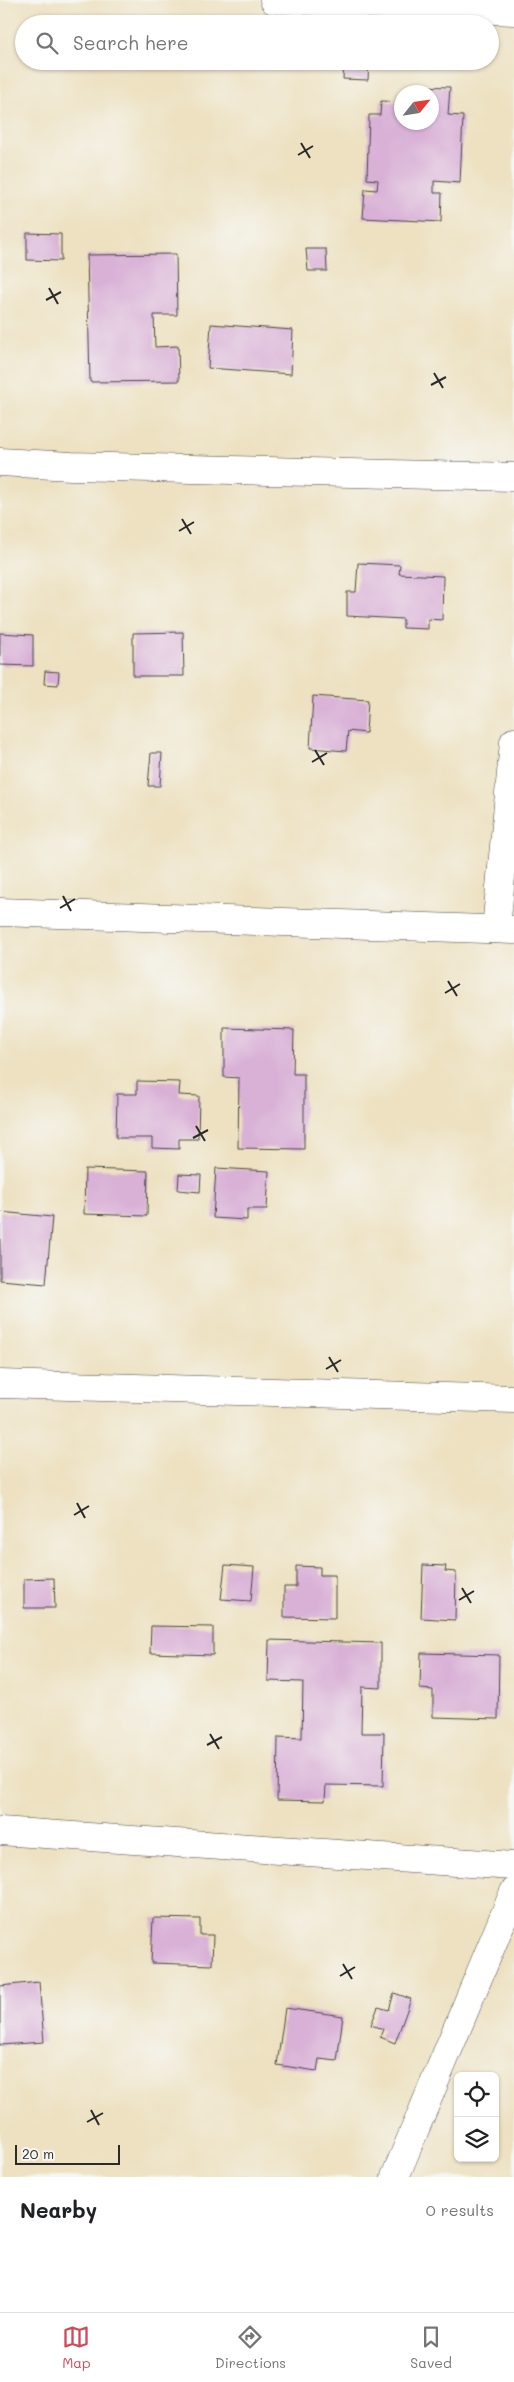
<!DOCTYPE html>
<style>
body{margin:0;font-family:Mali,sans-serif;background:#f2f2f2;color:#202124}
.controls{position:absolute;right:15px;bottom:15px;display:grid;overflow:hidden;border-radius:8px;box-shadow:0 1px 4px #0004}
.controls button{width:45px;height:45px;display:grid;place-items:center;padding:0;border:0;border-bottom:1px solid #e0e0e0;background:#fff;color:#202124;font:25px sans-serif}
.compass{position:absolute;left:394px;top:85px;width:45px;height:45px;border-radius:50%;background:#fff;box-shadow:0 1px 4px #0004;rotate:60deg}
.scale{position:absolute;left:15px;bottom:12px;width:105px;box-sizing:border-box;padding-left:5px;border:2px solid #2b2b2b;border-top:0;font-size:14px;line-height:18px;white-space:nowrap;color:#2b2b2b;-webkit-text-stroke:4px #f6f6f2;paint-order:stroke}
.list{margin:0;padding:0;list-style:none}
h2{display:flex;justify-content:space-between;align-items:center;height:65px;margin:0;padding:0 20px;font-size:21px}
h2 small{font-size:16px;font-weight:400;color:#757577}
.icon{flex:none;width:28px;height:28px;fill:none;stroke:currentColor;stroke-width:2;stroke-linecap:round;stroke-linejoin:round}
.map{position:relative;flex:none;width:514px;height:2177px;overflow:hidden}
.search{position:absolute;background:#fff;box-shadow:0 1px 4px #0004;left:15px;right:15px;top:15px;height:55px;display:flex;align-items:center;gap:12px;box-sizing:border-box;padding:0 18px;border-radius:28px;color:#757577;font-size:19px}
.sheet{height:135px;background:#fff}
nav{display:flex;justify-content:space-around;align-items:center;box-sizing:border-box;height:70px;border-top:1px solid #e0e0e0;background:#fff;font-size:14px;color:#757577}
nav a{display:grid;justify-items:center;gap:2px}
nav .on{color:#d1495b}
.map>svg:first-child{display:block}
</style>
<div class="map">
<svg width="514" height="2177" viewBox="0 0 514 2177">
<rect width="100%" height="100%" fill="#f6f6f2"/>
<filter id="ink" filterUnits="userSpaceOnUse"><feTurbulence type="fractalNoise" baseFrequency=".02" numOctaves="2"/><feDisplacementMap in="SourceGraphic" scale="10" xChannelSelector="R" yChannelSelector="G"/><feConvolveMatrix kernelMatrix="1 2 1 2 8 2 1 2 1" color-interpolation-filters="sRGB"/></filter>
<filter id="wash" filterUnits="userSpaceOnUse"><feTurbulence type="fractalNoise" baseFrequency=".0096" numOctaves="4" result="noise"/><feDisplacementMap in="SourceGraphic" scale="20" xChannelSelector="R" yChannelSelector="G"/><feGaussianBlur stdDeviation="1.12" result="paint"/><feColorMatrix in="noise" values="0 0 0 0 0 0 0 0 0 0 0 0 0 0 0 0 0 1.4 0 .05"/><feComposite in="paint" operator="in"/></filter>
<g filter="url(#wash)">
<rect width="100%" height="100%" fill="#ede1c1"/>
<g id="blocks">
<g fill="#d9b1d7">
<path d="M344 61H369L368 80 343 79Z"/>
<path d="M414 86 450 87 448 115 463 116 460 183 434 181V193H442L441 222 363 218 365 189 377 190 378 180 367 179 369 115H380L381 101 402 102V122H432V92H414Z"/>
<path d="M27 233 61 234V261L27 260Z"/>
<path d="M306 249H326L327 271H308Z"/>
<path d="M176 254 177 315H154L155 347 178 346 179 381 90 382 87 255Z"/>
<path d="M211 324 293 330 291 374 208 368Z"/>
<path d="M358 563 400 565 399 574 443 576 442 620 428 619V629L403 628V619L347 616V592H356Z"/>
<path d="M183 632 184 676H133V633Z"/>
<path d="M0 633 33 635V666L0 665Z"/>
<path d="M45 671 59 672 58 685 44 684Z"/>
<path d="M313 696 368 700 366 733 348 731 346 751 310 748Z"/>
<path d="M151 753H162L160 786H148Z"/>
<path d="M224 1028 294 1030 293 1074H304V1149L238 1148 239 1078 224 1077Z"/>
<path d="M137 1081 180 1082 179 1095 199 1096 198 1139H179V1149L152 1148V1138H116L117 1094H137Z"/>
<path d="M216 1168 269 1171 267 1209H247V1220L213 1218Z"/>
<path d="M85 1169 148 1171 147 1216 84 1214Z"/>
<path d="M179 1174 201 1175 200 1192 178 1190Z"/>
<path d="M0 1212 52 1217 46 1284 0 1280Z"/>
<path d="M225 1565 254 1567 251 1601 221 1599Z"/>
<path d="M423 1565 446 1566 445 1571 456 1572 455 1620 421 1618Z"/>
<path d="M296 1566 320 1567V1575H335V1618L284 1617V1587H296Z"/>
<path d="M54 1578 55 1608H24V1579Z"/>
<path d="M151 1626 213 1627V1655L150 1653Z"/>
<path d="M269 1640 381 1643V1688L362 1687 361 1733H384L383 1786 326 1785 325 1801 277 1800 278 1737 302 1738 303 1682 268 1681Z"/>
<path d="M421 1653 499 1655 498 1719 433 1717V1690L420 1689Z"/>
<path d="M153 1918 200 1919V1935H213L212 1965 151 1963Z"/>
<path d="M39 1982 44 2042 0 2045V1986Z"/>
<path d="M394 1993 411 1999 395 2043 380 2037 383 2029 371 2025 378 2007 389 2010Z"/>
<path d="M285 2008 343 2016 337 2061 319 2059 317 2071 277 2065Z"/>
</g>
</g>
</g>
<g filter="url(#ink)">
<use href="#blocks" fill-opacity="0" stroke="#484642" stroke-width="1"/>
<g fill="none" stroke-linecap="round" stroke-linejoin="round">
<defs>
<g id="street">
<path d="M274 0 514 11"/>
<path d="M0 462 71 466 514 477"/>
<path d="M0 912 514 930"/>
<path d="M496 929 514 742"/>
<path d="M0 1384 514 1399"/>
<path d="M0 1831 514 1866"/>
<path d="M395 2177 514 1892"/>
</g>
</defs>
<use href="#street" stroke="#484642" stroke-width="29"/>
<use href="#street" stroke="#fff" stroke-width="28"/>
</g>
</g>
<path fill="none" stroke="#2b2b2b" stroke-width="2" d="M301 143 310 158M298 155 313 146M49 288 58 304M46 300 61 292M434 373 443 388M431 385 446 377M182 519 191 534M179 531 194 522M315 750 324 765M312 762 327 753M63 896 71 911M60 908 75 899M448 981 457 996M445 993 460 984M196 1126 205 1141M193 1138 208 1130M329 1357 338 1372M326 1369 341 1360M77 1503 85 1518M74 1515 89 1506M462 1588 471 1603M459 1600 474 1591M210 1734 219 1749M207 1745 222 1737M343 1964 352 1979M340 1976 355 1967M91 2110 99 2125M87 2122 103 2113"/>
</svg>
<div class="controls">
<button><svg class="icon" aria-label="locate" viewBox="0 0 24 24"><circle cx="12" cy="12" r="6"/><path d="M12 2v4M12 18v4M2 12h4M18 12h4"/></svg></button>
<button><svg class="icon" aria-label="layers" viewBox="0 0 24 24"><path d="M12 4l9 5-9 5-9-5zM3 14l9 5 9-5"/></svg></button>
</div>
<svg class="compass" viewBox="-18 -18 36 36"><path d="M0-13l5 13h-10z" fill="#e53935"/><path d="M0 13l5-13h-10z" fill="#757577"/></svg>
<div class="scale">20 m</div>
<div class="search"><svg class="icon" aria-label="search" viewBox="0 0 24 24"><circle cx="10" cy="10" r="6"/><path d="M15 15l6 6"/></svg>Search here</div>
</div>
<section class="sheet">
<h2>Nearby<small>0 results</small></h2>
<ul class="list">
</ul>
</section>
<nav>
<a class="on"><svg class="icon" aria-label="map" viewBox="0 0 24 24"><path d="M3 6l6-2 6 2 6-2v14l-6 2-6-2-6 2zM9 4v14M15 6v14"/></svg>Map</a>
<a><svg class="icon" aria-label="directions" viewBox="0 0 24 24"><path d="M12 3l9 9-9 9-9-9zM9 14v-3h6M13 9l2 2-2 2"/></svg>Directions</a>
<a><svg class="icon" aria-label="saved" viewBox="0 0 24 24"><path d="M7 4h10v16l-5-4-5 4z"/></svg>Saved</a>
</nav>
